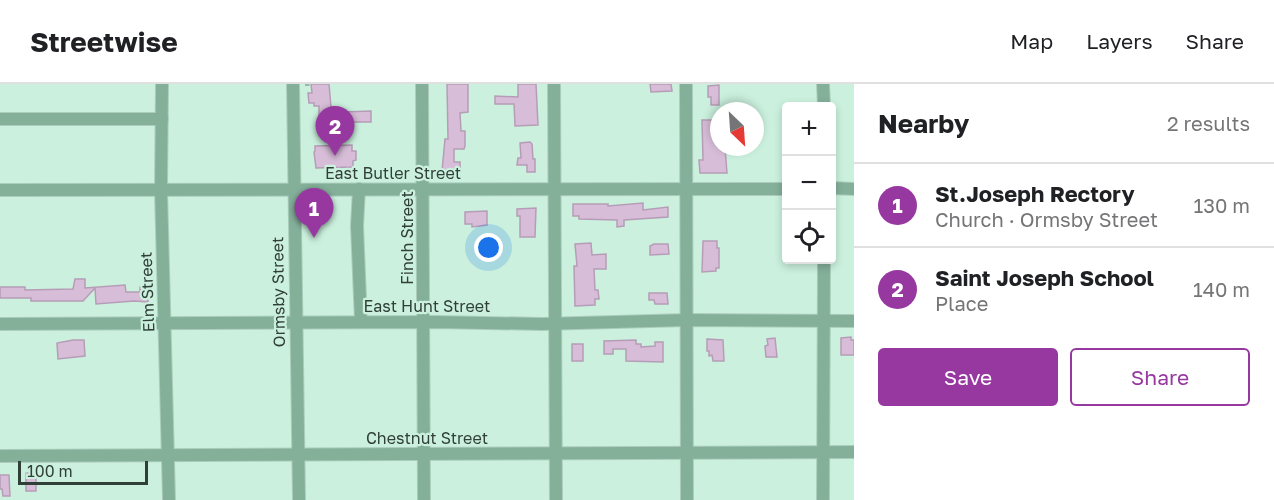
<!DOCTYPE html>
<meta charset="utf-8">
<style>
body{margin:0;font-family:"Golos Text",sans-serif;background:#f6f6f6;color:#202124}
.controls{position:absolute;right:18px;top:18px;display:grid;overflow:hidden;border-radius:6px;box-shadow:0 3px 9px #0003}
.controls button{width:54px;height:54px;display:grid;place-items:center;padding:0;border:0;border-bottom:2px solid #e0e0e0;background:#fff;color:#202124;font:30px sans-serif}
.compass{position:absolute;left:710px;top:18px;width:54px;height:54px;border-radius:50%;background:#fff;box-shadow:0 3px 9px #0003;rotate:155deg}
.scale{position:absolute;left:18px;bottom:15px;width:130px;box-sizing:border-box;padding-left:6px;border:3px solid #303f38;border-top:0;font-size:16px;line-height:21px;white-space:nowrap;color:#303f38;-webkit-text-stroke:4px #cbf1de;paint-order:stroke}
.you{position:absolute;left:489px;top:164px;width:21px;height:21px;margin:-15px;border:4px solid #fff;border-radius:50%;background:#1a73e8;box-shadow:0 0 0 9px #1a73e833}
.badge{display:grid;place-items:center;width:39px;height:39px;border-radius:50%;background:#9738a1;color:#fff;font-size:20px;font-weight:700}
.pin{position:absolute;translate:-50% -50px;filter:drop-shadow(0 2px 3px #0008)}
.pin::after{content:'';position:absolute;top:32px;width:21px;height:18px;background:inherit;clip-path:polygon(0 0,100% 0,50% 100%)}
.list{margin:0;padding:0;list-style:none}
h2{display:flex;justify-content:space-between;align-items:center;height:78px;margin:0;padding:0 24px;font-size:26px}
h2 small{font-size:20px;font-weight:400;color:#757577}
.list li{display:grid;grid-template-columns:39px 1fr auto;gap:18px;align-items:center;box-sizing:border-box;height:84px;padding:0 24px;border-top:2px solid #e0e0e0}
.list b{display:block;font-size:22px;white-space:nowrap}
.list p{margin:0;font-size:20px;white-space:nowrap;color:#757577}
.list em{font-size:20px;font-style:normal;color:#757577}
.actions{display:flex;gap:12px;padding:18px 24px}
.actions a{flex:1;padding:14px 0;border:2px solid #9738a1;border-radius:6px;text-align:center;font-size:21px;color:#9738a1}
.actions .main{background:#9738a1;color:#fff}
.icon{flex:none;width:33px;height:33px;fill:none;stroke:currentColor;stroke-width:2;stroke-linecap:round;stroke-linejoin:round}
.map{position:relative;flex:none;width:854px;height:416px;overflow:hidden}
header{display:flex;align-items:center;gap:36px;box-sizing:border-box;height:84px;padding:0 30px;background:#fff;border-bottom:2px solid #e0e0e0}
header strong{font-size:28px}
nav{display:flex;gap:33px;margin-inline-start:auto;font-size:21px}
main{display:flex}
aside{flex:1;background:#fff}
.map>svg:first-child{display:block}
</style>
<header>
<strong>Streetwise</strong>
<nav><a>Map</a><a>Layers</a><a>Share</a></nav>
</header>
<main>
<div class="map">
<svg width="854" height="416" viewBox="0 0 854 416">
<rect width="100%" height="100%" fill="#cbf1de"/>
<g fill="#d7bdd8" stroke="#b69db7" stroke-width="1.5">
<path d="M311 0H329L331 23H336L342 28 371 27V38H319V22H314V19H309L308 9H312Z"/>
<path d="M447 0H468V28L460 29 461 47H465V62L464 65H454V78H460V86L442 87 445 55H448Z"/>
<path d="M518 0H536L538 41 515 42 514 20H495V12L518 13Z"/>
<path d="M650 0H671L672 7 651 8Z"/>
<path d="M719 1V21H711V13H708V2Z"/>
<path d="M702 36H719V63L725 64 727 89H700L699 76H703Z"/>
<path d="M530 58 532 60 533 75H535V88H527V81H517L518 74H521L520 59Z"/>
<path d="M352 61V67H356V76L353 77V83L316 84 314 68 315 67V62Z"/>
<path d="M643 119V126L668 123V133L624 136V142L617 143V136L579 135V132H573V120H608V122Z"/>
<path d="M536 124 535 153H520V132H517V125Z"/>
<path d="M487 127V141L472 143V140H465V128Z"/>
<path d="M703 157H717V164H719V184H716V187L702 188Z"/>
<path d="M591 159 592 171 606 170V185H594L595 206H598L599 215H595V221L575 222 574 182H577L575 160Z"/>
<path d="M654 160H668L669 170 650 171V162Z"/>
<path d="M75 195H85V204L125 201 126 208H140V203H148V218L134 217 96 220 95 204 83 217H31V214H0V203H25V206L73 205Z"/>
<path d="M649 209H667L668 220H655L654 216H649Z"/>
<path d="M851 253V256H854V271H841V254Z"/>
<path d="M775 254 777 273H766L765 262 768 261 767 255Z"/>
<path d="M707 255 723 256 724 277H713L712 271 709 272V267H707Z"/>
<path d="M73 256H84L85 272 58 275 57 259Z"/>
<path d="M636 256V260H641V263L655 262V258H663V278L626 277V265H613V270H604V257Z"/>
<rect x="572" y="260" width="11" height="17"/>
<rect x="26" y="389" width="10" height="18"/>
<path d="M0 391H9L10 412H3L2 405H0Z"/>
</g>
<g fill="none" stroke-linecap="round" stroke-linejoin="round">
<defs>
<g id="minor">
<path d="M162 0 161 106 169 416"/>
<path d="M293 0 299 416"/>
<path d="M422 0 424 416"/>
<path d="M554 0 556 416"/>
<path d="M686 0 687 416"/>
<path d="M823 0 824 22"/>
<path d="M0 35H162"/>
<path d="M832 104 854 105"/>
<path d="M359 105 357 142 361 238"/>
<path d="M0 106 786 105"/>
<path d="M0 240 436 238 542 240 687 236 854 237"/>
<path d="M0 372 854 368"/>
<path d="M823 416 824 176"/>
</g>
</defs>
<use href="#minor" stroke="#accdbd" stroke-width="14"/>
<path stroke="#87a396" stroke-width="1.5" stroke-dasharray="4.5 4.5" stroke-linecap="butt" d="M305 1H311"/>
<use href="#minor" stroke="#84b09a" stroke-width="12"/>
</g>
<g text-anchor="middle" stroke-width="4.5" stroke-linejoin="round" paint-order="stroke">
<g font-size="16" fill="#303f38" stroke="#cbf1de">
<text x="393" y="95">East Butler Street</text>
<text transform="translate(407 154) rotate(-90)" y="6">Finch Street</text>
<text transform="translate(147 208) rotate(-92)" y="6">Elm Street</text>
<text transform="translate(278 208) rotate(-91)" y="6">Ormsby Street</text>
<text x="427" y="228">East Hunt Street</text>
<text x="427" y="360">Chestnut Street</text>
</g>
</g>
</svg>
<div class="controls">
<button>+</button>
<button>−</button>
<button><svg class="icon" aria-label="locate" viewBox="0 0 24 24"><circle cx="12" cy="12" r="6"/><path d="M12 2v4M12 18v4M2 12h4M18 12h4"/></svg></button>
</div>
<svg class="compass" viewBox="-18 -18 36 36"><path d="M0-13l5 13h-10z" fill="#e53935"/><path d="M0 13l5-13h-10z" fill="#757577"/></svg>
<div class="scale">100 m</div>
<div class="you"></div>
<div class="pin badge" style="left:314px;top:154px">1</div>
<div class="pin badge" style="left:335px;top:72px">2</div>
</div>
<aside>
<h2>Nearby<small>2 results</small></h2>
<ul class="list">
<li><span class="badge">1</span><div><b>St.Joseph Rectory</b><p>Church · Ormsby Street</p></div><em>130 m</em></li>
<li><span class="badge">2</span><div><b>Saint Joseph School</b><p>Place</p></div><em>140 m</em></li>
</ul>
<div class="actions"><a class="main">Save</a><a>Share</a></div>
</aside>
</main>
